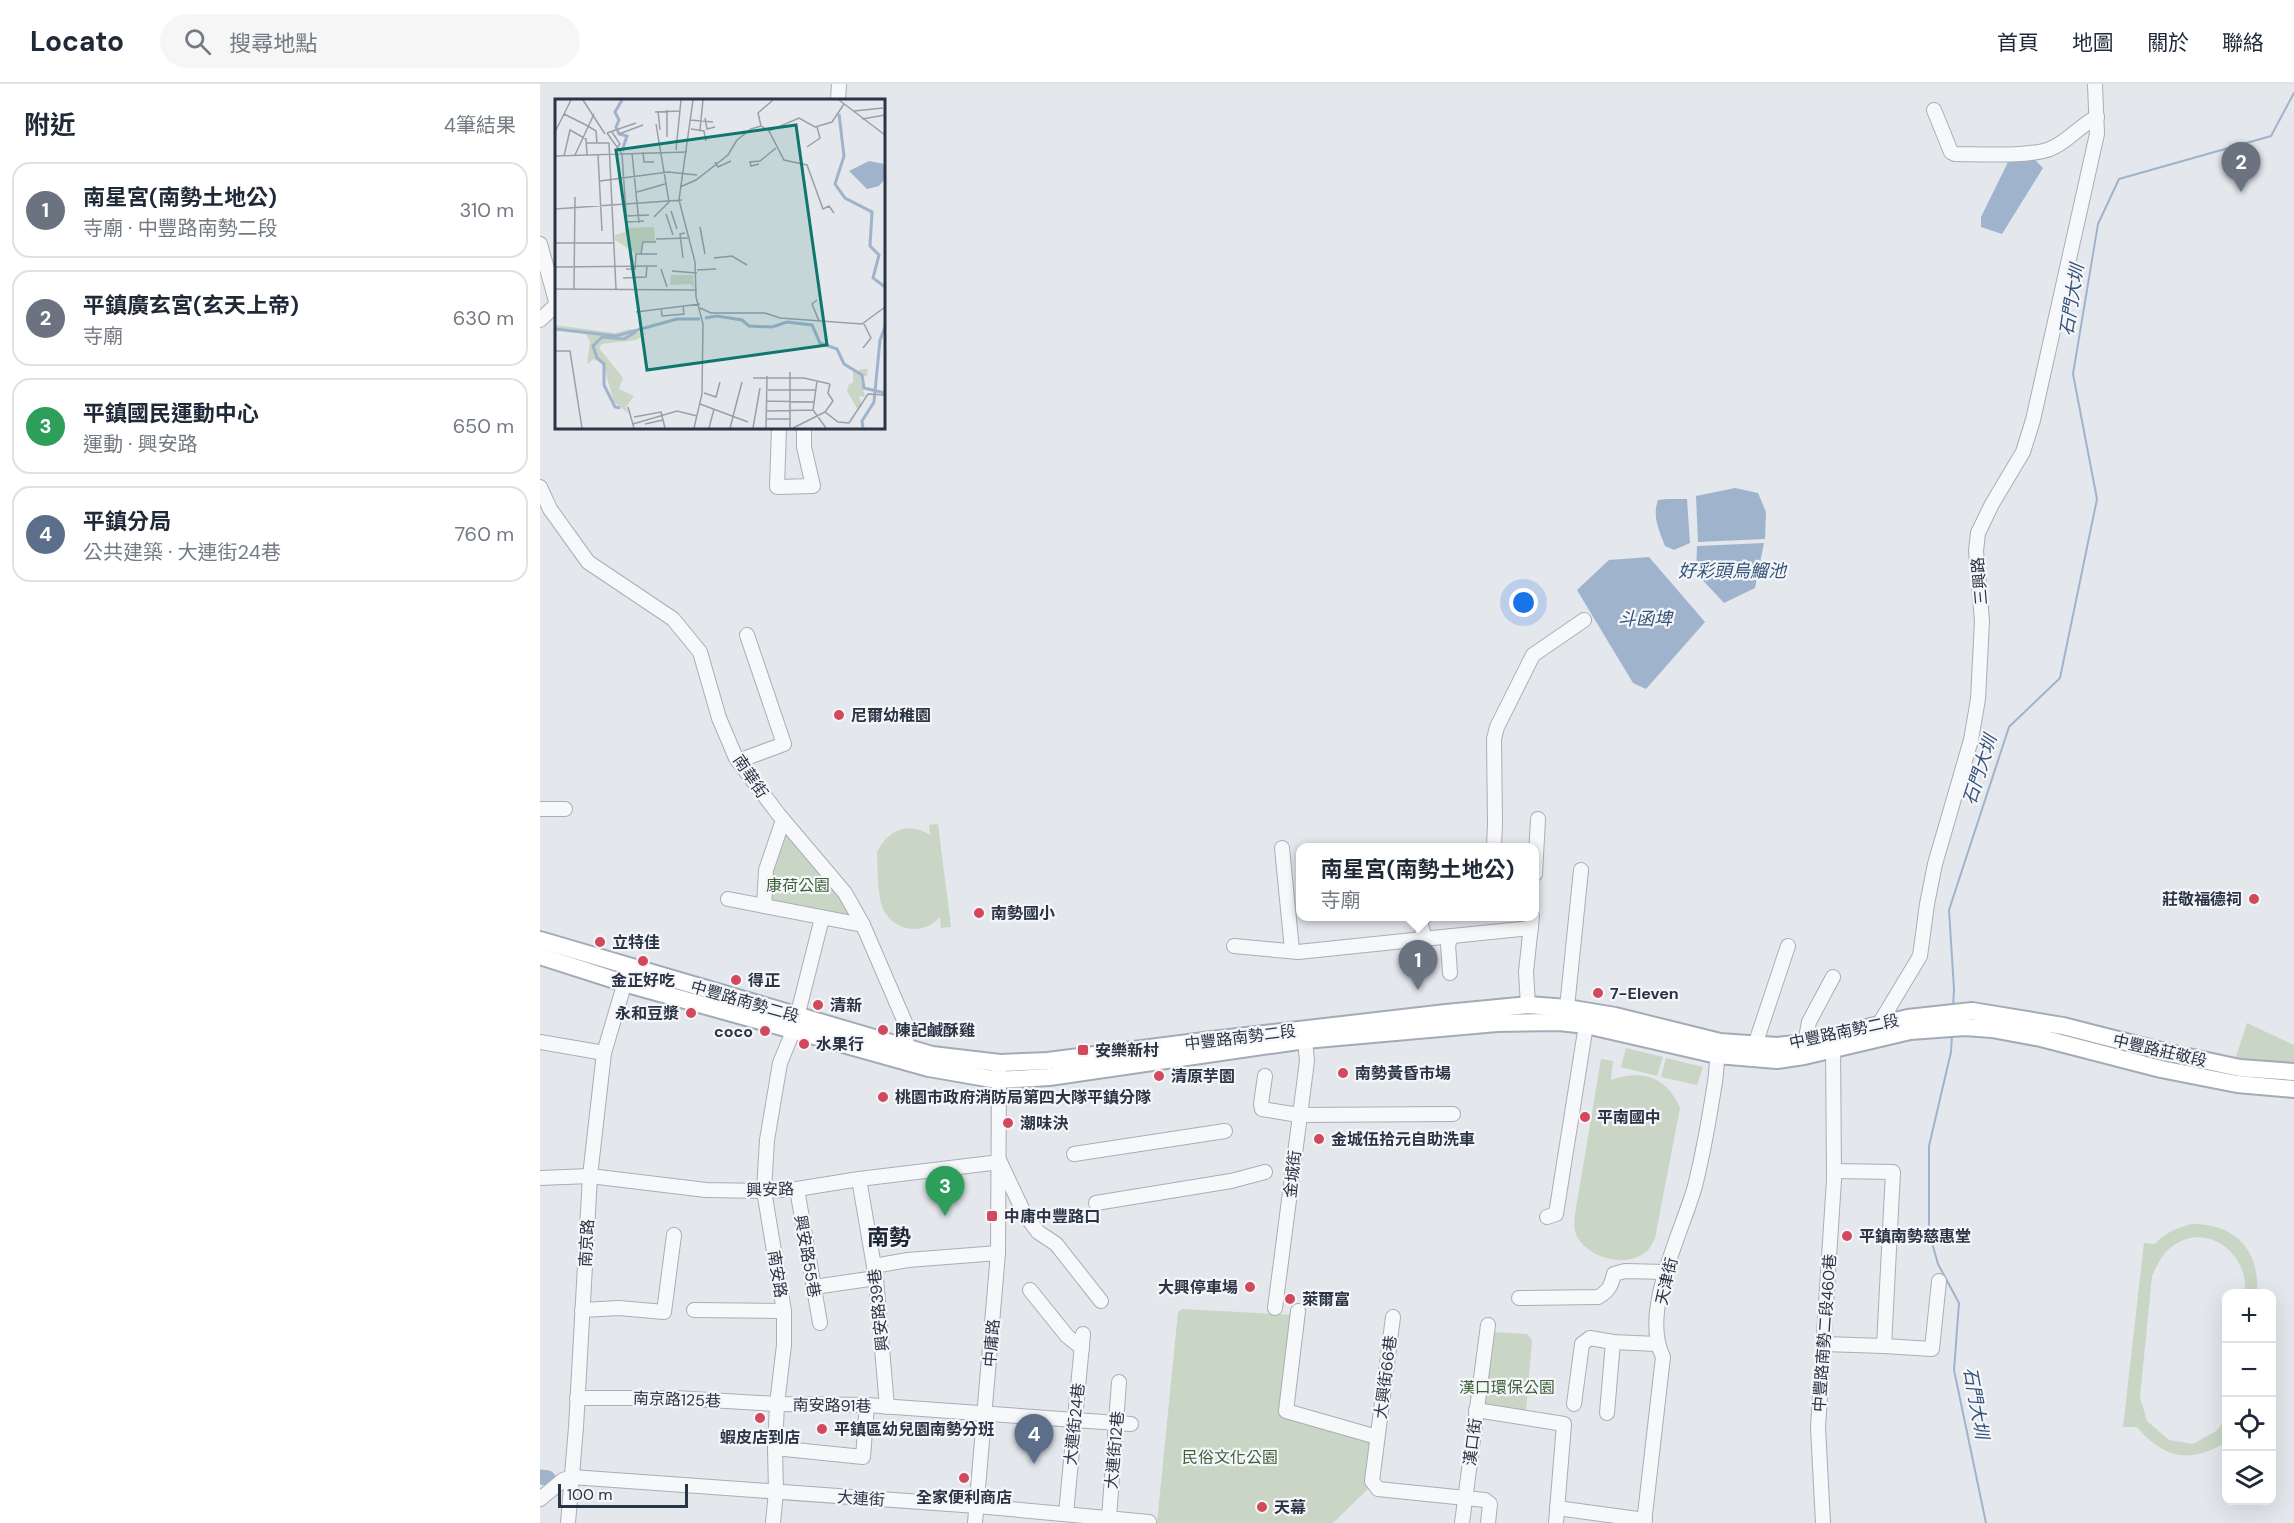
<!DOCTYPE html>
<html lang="zh-TW">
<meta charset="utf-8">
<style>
body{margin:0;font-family:"DM Sans","Noto Sans TC",sans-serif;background:#f6f6f7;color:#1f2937}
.controls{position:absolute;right:18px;bottom:18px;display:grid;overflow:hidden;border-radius:12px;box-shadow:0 6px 24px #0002}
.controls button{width:54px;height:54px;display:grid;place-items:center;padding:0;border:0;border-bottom:2px solid #e0e1e3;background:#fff;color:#1f2937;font:30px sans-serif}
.scale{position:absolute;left:18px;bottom:15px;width:130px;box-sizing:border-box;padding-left:6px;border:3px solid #2b3445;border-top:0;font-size:16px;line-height:21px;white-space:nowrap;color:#2b3445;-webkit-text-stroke:4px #f4f6f9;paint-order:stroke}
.you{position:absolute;left:984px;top:519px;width:21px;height:21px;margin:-15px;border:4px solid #fff;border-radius:50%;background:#1a73e8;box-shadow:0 0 0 9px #1a73e833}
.badge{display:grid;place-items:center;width:39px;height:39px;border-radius:50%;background:#d1495b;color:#fff;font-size:20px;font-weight:700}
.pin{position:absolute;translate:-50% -50px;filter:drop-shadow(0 2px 3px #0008)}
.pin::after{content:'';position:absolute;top:32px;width:21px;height:18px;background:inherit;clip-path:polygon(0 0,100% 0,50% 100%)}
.popup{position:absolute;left:756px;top:759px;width:243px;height:78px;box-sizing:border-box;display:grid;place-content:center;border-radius:12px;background:#fff;filter:drop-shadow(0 2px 4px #0005);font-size:20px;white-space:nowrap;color:#747a83}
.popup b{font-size:22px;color:#1f2937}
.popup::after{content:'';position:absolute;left:50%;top:100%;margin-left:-12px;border:12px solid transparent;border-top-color:#fff}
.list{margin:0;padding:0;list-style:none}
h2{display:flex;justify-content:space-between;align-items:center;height:78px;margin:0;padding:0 24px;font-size:26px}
h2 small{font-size:20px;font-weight:400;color:#747a83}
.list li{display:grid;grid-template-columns:39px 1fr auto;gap:18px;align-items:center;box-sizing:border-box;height:96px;margin:0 12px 12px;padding:0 12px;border:2px solid #e0e1e3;border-radius:18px}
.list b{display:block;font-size:22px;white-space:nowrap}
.list p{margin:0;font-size:20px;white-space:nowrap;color:#747a83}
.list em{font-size:20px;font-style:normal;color:#747a83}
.icon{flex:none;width:33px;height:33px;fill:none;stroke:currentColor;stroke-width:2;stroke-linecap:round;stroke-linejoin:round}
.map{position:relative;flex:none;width:1754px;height:1439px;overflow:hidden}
header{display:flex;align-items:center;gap:36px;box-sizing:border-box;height:84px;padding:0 30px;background:#fff;border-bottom:2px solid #e0e1e3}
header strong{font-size:28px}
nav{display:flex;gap:33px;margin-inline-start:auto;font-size:21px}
.search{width:420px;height:54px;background:#f6f6f7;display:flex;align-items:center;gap:15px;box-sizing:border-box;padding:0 21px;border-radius:33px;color:#747a83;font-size:22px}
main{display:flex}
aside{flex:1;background:#fff}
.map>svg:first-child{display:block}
</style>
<header>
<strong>Locato</strong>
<div class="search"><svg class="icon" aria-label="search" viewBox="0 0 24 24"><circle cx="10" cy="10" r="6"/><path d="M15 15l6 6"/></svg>搜尋地點</div>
<nav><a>首頁</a><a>地圖</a><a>關於</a><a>聯絡</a></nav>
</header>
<main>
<aside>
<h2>附近<small>4筆結果</small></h2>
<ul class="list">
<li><span class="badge" style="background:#6b7280">1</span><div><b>南星宮(南勢土地公)</b><p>寺廟 · 中豐路南勢二段</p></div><em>310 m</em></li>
<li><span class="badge" style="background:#6b7280">2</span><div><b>平鎮廣玄宮(玄天上帝)</b><p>寺廟</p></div><em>630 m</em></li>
<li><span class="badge" style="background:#2e9e5b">3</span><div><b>平鎮國民運動中心</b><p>運動 · 興安路</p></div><em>650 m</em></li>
<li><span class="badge" style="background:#5c6f8a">4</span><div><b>平鎮分局</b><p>公共建築 · 大連街24巷</p></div><em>760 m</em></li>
</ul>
</aside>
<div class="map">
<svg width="1754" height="1439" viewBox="0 0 1754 1439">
<rect width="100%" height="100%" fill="#e4e7ec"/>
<g fill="#c9d6c5">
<path d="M243 736 323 841 224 822Z"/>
<path d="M398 740 411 843 401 844 400 833C382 854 348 846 341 819 337 803 338 784 337 768 348 746 368 737 390 751L389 741Z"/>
<path d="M1707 939 1754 961V981L1695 976Z"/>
<path d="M1086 964 1123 973 1117 992 1081 983Z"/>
<path d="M1126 974 1163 983 1157 1001 1121 993Z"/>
<path d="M1061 975 1073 977 1071 996C1102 985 1127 993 1140 1024L1115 1154C1113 1157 1111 1163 1108 1166 1090 1184 1054 1176 1040 1157 1033 1149 1034 1139 1035 1130Z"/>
<path d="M1651 1140C1694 1139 1720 1165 1717 1209H1705C1709 1166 1660 1133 1626 1168 1620 1175 1616 1183 1612 1192L1600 1313 1607 1337 1629 1356 1653 1360 1676 1347 1686 1335V1358C1651 1380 1624 1375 1597 1343H1583L1604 1159 1615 1160C1625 1148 1636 1145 1651 1140Z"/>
<path d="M642 1225 754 1231 742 1330 833 1357 827 1406 793 1439H617L638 1228Z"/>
<path d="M953 1248 987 1250 992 1256 986 1327 945 1321Z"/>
</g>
<g fill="#9fb4cc">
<path d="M1491 72 1503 84 1462 150 1441 143V133L1468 78Z"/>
<path d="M1195 404 1218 409 1226 428 1225 455 1158 458 1156 412Z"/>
<path d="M1127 415H1147L1150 459 1134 466 1125 462C1119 446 1112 433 1118 416Z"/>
<path d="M1224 459 1215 504 1184 519 1156 489 1157 462Z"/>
<path d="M1109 473 1165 538 1106 605 1093 599 1037 506 1069 476Z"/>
</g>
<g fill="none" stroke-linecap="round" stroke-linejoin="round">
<g stroke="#9fb4cc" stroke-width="2">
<path d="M1413 924 1414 905 1409 826 1469 643 1520 594 1557 415 1533 290 1558 140 1579 95 1731 52 1754 9"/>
<path d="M1412 950 1411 968 1389 1062V1148L1398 1180 1419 1219 1414 1286 1446 1439"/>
</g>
<path stroke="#9fb4cc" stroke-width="15" d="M0 1393 8 1394"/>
<defs>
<g id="minor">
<path d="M298 16 299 0"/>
<path d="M1394 26 1411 68 1415 70C1440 70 1489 73 1510 65 1528 58 1540 41 1557 33"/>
<path d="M0 160 16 217"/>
<path d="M0 236 16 221"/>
<path d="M239 344 237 403 273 402 264 363V344"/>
<path d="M0 403 10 425 48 478 133 535 160 568 179 634 196 674 239 731 305 809 323 841 367 943 366 963 363 971"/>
<path d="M198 677 244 660 207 551"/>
<path d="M0 725H25"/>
<path d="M742 764 752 866"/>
<path d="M954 764 955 739 954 655 957 643 993 571 1044 536"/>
<path d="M995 790 998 735"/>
<path d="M188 815 323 841"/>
<path d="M224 822 226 786 243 736"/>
<path d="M885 855 880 837 885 832"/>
<path d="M694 862 758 868 912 852"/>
<path d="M910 889 908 860 912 852 991 844"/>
<path d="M988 921 986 888 992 832"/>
<path d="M1026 933 1041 786"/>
<path d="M1335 947 1380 872 1387 820 1395 780 1431 656 1438 615 1442 537 1436 467 1438 449 1452 420 1483 368 1493 336 1557 50 1555 0"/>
<path d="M0 958 64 969"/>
<path d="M1265 959 1269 938 1293 893"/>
<path d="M1215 961 1248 862"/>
<path d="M725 992 721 1020 722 1025 759 1031 913 1030"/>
<path d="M534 1070 685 1047"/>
<path d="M0 1094 50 1092 166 1106 224 1107 257 1105 319 1095 460 1078 484 1129 498 1148 516 1160 561 1217"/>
<path d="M319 1095 336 1194 347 1323"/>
<path d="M257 1105 280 1239"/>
<path d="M556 1119 691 1097 725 1088"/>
<path d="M1007 1133 1016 1130 1046 941"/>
<path d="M334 1182 368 1176 458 1169"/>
<path d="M274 1203 336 1194"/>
<path d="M490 1206 527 1252 542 1264"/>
<path d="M979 1214 1058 1213C1069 1207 1071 1202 1074 1190L1085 1187 1125 1188"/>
<path d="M735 1224 767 977 765 956"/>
<path d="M42 1226 79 1224 124 1228 134 1151"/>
<path d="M154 1226 244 1227"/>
<path d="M758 1227 746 1327 837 1353"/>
<path d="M853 1233 832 1397 838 1405 945 1416 950 1420 948 1439"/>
<path d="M1284 1260 1344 1262 1353 1088 1294 1087"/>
<path d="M1344 1262 1392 1265 1399 1197"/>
<path d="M37 1314H135L237 1320 327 1321 591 1340"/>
<path d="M1034 1320 1042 1260 1050 1254 1073 1258 1117 1260"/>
<path d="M936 1326 1024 1340 1016 1439"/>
<path d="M1067 1329 1073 1258"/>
<path d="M235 1364 323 1373 327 1321"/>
<path d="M0 1415 23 1396 32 1393 437 1422 609 1438"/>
<path d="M1017 1424 1105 1436"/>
<path d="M526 1430 543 1250"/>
<path d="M569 1434 579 1298"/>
<path d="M28 1439 36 1343 50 1092 64 969 87 891"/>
<path d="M233 1439 236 1407 235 1364 237 1320 244 1261V1227L224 1107 227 1056 240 979 254 945 282 834"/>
<path d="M435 1439 458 1169 459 987"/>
<path d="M922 1439 948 1241"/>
<path d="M1104 1439 1123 1273C1100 1227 1142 1149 1155 1102 1163 1070 1169 1036 1174 1004 1177 990 1176 976 1179 963"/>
<path d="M1283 1439 1278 1343 1294 1096 1293 957"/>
</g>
<g id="major">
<path d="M0 856 392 971 460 979 508 977 672 956 906 929 988 921 1027 924 1075 932 1180 958 1237 962 1265 959 1368 934 1432 927 1523 942 1625 968 1700 984 1754 988"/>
<path d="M0 872 84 899 389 984 458 996 509 993 765 956 957 939 1019 938 1046 941 1177 971 1237 976 1264 972 1370 947 1425 943 1452 945 1501 954 1621 985 1697 1000 1754 1005"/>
</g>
</defs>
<use href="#minor" stroke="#a9aeb7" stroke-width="16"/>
<use href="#major" stroke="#a3abb8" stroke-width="20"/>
<use href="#minor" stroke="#f7f8fa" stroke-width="14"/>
<use href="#major" stroke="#fff" stroke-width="16"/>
</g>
<g fill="#d1495b" stroke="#f4f6f9" stroke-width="2">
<circle cx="299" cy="631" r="6"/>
<circle cx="1714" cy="815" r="6"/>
<circle cx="439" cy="829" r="6"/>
<circle cx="60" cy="858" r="6"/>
<circle cx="103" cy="877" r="6"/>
<circle cx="196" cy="896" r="6"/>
<circle cx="1058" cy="909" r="6"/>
<circle cx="278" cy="921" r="6"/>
<circle cx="151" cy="929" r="6"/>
<circle cx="343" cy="946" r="6"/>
<circle cx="225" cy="947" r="6"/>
<circle cx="264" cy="960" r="6"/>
<rect x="537" y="960" width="12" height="12" rx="3"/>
<circle cx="803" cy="989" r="6"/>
<circle cx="619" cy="992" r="6"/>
<circle cx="343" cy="1013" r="6"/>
<circle cx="1045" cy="1033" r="6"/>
<circle cx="468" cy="1039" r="6"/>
<circle cx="779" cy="1055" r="6"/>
<rect x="446" y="1126" width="12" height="12" rx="3"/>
<circle cx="1307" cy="1152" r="6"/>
<circle cx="710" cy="1203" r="6"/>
<circle cx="750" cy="1215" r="6"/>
<circle cx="220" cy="1334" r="6"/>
<circle cx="282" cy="1345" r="6"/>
<circle cx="424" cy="1394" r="6"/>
<circle cx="722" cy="1423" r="6"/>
</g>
<g text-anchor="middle" stroke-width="4.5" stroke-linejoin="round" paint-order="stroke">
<g font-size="16" fill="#2b3445" stroke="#f4f6f9">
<text transform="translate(1439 497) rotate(-95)" y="6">三興路</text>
<text transform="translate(211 692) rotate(56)" y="6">南華街</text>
<text transform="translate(205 917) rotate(16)" y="6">中豐路南勢二段</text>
<text transform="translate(1304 947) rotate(-12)" y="6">中豐路南勢二段</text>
<text transform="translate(700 953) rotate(-7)" y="6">中豐路南勢二段</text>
<text transform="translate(1620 966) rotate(13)" y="6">中豐路莊敬段</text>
<text transform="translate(752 1090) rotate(-84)" y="6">金城街</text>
<text transform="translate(230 1105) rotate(-2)" y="6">興安路</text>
<text transform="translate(46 1159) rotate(-87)" y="6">南京路</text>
<text transform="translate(268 1172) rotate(80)" y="6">興安路55巷</text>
<text transform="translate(238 1190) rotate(81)" y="6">南安路</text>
<text transform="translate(1126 1197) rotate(-77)" y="6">天津街</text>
<text transform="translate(338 1226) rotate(-96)" y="6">興安路39巷</text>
<text transform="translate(1284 1249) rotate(-86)" y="6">中豐路南勢二段460巷</text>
<text transform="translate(451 1259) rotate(-85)" y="6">中庸路</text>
<text transform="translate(845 1293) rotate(-83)" y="6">大興街66巷</text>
<text transform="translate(137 1315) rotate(2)" y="6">南京路125巷</text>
<text transform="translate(292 1321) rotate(1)" y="6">南安路91巷</text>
<text transform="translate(534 1340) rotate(-84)" y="6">大連街24巷</text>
<text transform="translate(932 1358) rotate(-83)" y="6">漢口街</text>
<text transform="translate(574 1366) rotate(-85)" y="6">大連街12巷</text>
<text transform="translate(321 1414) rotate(4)" y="6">大連街</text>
</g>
<g font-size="16" font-weight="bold" fill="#2b3445" stroke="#f4f6f9" text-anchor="start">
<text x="311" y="637">尼爾幼稚園</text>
<text x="1702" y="821" text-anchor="end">莊敬福德祠</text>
<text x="451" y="835">南勢國小</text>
<text x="72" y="864">立特佳</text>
<text x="103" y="902" text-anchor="middle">金正好吃</text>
<text x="208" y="902">得正</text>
<text x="1070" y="915">7-Eleven</text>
<text x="290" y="927">清新</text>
<text x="139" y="935" text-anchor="end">永和豆漿</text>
<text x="355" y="952">陳記鹹酥雞</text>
<text x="213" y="953" text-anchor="end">coco</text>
<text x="276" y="966">水果行</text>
<text x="555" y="972">安樂新村</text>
<text x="815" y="995">南勢黃昏市場</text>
<text x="631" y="998">清原芋園</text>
<text x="355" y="1019">桃園市政府消防局第四大隊平鎮分隊</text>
<text x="1057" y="1039">平南國中</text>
<text x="480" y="1045">潮味決</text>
<text x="791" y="1061">金城伍拾元自助洗車</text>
<text x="464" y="1138">中庸中豐路口</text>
<text x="1319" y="1158">平鎮南勢慈惠堂</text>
<text x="698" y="1209" text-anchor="end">大興停車場</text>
<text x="762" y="1221">萊爾富</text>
<text x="294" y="1351">平鎮區幼兒園南勢分班</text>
<text x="220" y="1359" text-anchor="middle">蝦皮店到店</text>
<text x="424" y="1419" text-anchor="middle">全家便利商店</text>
<text x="734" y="1429">天幕</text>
</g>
<g font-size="16" fill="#3f6138" stroke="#f4f6f9">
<text x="258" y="807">康荷公園</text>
<text x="967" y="1309">漢口環保公園</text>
<text x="690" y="1379">民俗文化公園</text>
</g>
<g font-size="18" font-style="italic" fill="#34527a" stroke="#f4f6f9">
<text transform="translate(1532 216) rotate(-81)" y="6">石門大圳</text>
<text x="1192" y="493">好彩頭烏鰡池</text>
<text x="1105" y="541">斗函埤</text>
<text transform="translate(1440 686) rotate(-72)" y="6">石門大圳</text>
<text transform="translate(1436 1319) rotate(80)" y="6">石門大圳</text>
</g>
<g font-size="22" font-weight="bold" fill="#1d2536" stroke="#f4f6f9">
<text x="349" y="1161">南勢</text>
</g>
</g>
<g transform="translate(15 15)">
<rect width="330" height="330" fill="#e4e7ec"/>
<path d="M99 128 100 142H88L86 154H80L60 141V136L70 133V129ZM116 176H138L139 189 136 185 115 186ZM0 226 60 234 75 230 91 235 81 241 47 245 44 249 68 279 64 290 79 297 71 308 73 314 59 303 48 265 39 260 32 265 35 243 31 235 0 230ZM305 270H313L312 277 305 278 310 298 304 297 307 307 303 311 292 292 294 285 298 284V272L303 274Z" fill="#c9d6c5"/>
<path d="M314 62 329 65 330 80 324 87 312 90 294 72Z" fill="#9fb4cc"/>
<path fill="none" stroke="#9fb4cc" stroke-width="3" d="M284 15 289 57 280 85 290 99 317 113 315 147 324 156 318 179 330 188M67 52 72 37 64 35 61 28 64 21 60 13 67 1M150 219 162 217 187 221 194 227 217 228 232 223 257 226 265 244 282 250 289 265 307 276 309 289 330 294M0 230 61 237 122 220H145M65 309 60 308 49 286V265L42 259 38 247 47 238 69 240 81 233M308 329 307 322 319 303 325 241 330 228"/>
<path fill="none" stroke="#9a9fa9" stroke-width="1.5" d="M28 1 50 35M138 1 124 101 140 163 141 198 148 225 147 295 139 329M284 1 330 36M112 11V38M103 12 105 31M299 12 328 9M100 13 125 12M9 15 31 26M150 19 152 30 160 28M307 20 330 16M135 21 158 23M31 26 41 32 42 44M206 27 203 14 218 1M136 30 149 32 151 42M145 31 148 1M214 32 229 61 252 66 268 110 274 107 279 114M0 33 16 1M57 33 65 45 62 49M52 34 67 55 72 128M52 34 81 24M64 35 88 26M32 44H54L61 190M252 48 265 39 262 28M121 51 126 1M88 53 89 63H99M77 54 84 124M20 56 39 15M43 56 47 132M0 57 132 53M9 57 15 31 31 40 32 56M160 63 163 68 176 62M204 65 196 67 195 63 205 62 221 49M45 82 113 73 142 76M125 88 141 81 173 56 182 41 196 30 206 27 214 32 244 19 260 28 277 23 289 5M82 93 110 85M0 110 127 101M116 112 122 130M111 115 118 136M71 117 94 116M99 118 114 103 101 25M71 123 89 122M145 128 150 155M101 140 135 139M0 144H59M86 155 88 143H101M128 159 125 135 130 134M159 159 177 157 192 166M0 168 102 167M71 170H80L81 155H102M106 170 112 188M142 171 161 170M117 172 142 174M68 179 91 178 92 167M0 190 142 191M19 190 20 98M262 201 257 205 264 222M106 209 107 217 129 215 128 207M145 209 156 214H210L225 219 307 225 330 208M81 213 145 205M308 249 316 239 309 225M0 252H15L27 329M235 273V329M198 279H249L275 285M262 282 258 311 271 329M213 291H261M149 294 161 298 165 283M212 302 259 303M145 305 193 323M73 308 79 329M212 312 258 311M270 313 278 302 273 294 275 285M79 318 106 313 110 329M212 320H235M78 325 122 312 142 317M90 325 108 321M154 329 159 310M175 329 187 283M198 329 205 289M211 329 212 277M238 329 270 313 283 323 294 324 313 295 330 296"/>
<path fill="#0f766e" fill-opacity="0.15" stroke="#0f766e" stroke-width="3" d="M241 26 272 246 92 271 61 51Z"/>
<rect width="330" height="330" fill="none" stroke="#2b3445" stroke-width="3"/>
</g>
</svg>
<div class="controls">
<button>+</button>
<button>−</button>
<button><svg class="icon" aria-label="locate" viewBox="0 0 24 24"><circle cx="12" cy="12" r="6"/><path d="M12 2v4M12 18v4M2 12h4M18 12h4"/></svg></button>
<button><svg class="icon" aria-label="layers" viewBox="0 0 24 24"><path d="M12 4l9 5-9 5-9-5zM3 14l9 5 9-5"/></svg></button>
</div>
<div class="scale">100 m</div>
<div class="you"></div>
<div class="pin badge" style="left:878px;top:906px;background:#6b7280">1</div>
<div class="popup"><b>南星宮(南勢土地公)</b>寺廟</div>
<div class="pin badge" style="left:1701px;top:108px;background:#6b7280">2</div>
<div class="pin badge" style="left:405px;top:1132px;background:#2e9e5b">3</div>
<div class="pin badge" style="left:494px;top:1380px;background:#5c6f8a">4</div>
</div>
</main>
